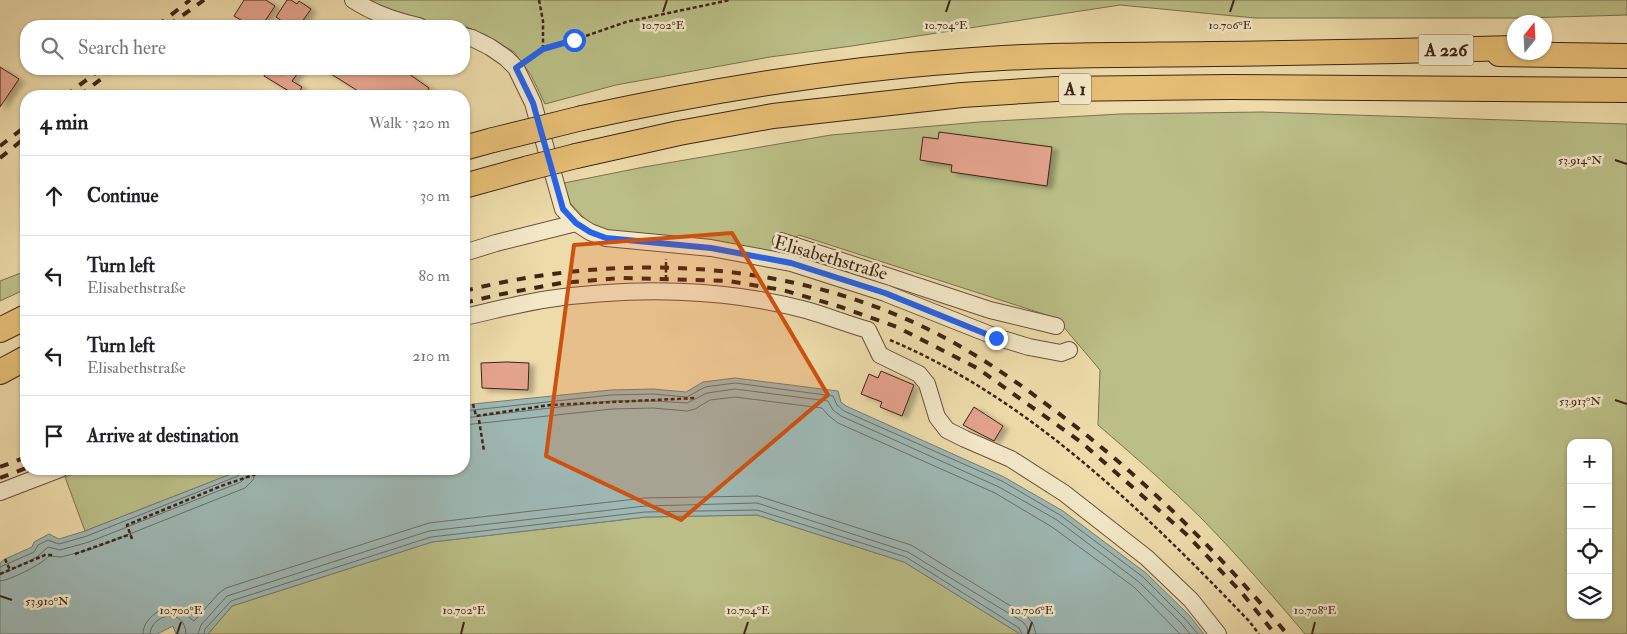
<!DOCTYPE html>
<meta charset="utf-8">
<style>
body{margin:0;font-family:"IM FELL Double Pica",serif;background:#f6f6f6;color:#202124}
.controls{position:absolute;right:15px;bottom:15px;display:grid;overflow:hidden;border-radius:10px;box-shadow:0 1px 4px #0004}
.controls button{width:45px;height:45px;display:grid;place-items:center;padding:0;border:0;border-bottom:1px solid #e0e0e0;background:#fff;color:#202124;font:25px sans-serif}
.compass{position:absolute;left:1507px;top:15px;width:45px;height:45px;border-radius:50%;background:#fff;box-shadow:0 1px 4px #0004;rotate:18deg}
.stop{position:absolute;width:15px;height:15px;margin:-11px;border:4px solid #2563eb;border-radius:50%;background:#fff}
.stop.end{background:#2563eb;border-color:#fff;box-shadow:0 1px 5px #0008}
.list{margin:0;padding:0;list-style:none}
h2{display:flex;justify-content:space-between;align-items:center;height:65px;margin:0;padding:0 20px;font-size:21px}
h2 small{font-size:16px;font-weight:400;color:#757577}
.list li{display:grid;grid-template-columns:32px 1fr auto;gap:15px;align-items:center;box-sizing:border-box;height:80px;padding:0 20px;border-top:1px solid #e0e0e0}
.list b{display:block;font-size:19px;white-space:nowrap}
.list p{margin:0;font-size:16px;white-space:nowrap;color:#757577}
.list em{font-size:16px;font-style:normal;color:#757577}
.icon{flex:none;width:28px;height:28px;fill:none;stroke:currentColor;stroke-width:2;stroke-linecap:round;stroke-linejoin:round}
.map{position:relative;flex:none;width:1627px;height:634px;overflow:hidden}
.search{position:absolute;background:#fff;box-shadow:0 1px 4px #0004;left:20px;top:20px;width:450px;height:55px;display:flex;align-items:center;gap:12px;box-sizing:border-box;padding:0 18px;border-radius:20px;color:#757577;font-size:19px}
.panel{position:absolute;background:#fff;box-shadow:0 1px 4px #0004;left:20px;top:90px;width:450px;height:385px;border-radius:20px}
.map>svg:first-child{display:block}
</style>
<div class="map">
<svg width="1627" height="634" viewBox="0 0 1627 634">
<defs>
<filter id="shadow"><feDropShadow dx="5.5" dy="3" stdDeviation="2.5" flood-color="#0004"/></filter>
</defs>
<rect width="100%" height="100%" fill="#eddbaa"/>
<filter id="stains"><feTurbulence type="fractalNoise" baseFrequency=".004" numOctaves="4"/><feColorMatrix values="0 0 0 0 .2 0 0 0 0 .09 0 0 0 0 .02 0 0 0 .5 -.17"/></filter>
<radialGradient id="worn" r=".72"><stop offset=".6" stop-color="#630" stop-opacity="0"/><stop offset="1" stop-color="#630" stop-opacity=".3"/></radialGradient>
<g fill="#bbbf87" stroke="#7d7150" fill-rule="evenodd">
<path d="M361 0H1627V15L1523 18H1255L1120 5 852 46 770 57 616 85 545 104 531 75 514 52 486 35 464 26 424 20Z"/>
<path d="M1262 112 1627 124V634H1305C1272 595 1239 557 1203 520 1170 487 1134 456 1098 425L1100 370 1056 318 799 235 773 253 608 233 589 223 570 203 564 183 644 167 831 135 979 122 1120 114ZM1571 443H1608V615H1571Z"/>
<path d="M26 271V289L0 301V281Z"/>
<path d="M86 469H244L85 531 65 477Z"/>
<path d="M757 515 904 562 1020 634H208L232 606 432 542 646 517Z"/>
</g>
<path fill="#9eb8b4" stroke="#787c76" d="M735 378 838 391 841 402 846 406 1004 477 1063 511 1146 573 1189 615 1204 634H1020L904 562 757 515 646 517 432 542 232 606 208 634H176L173 626 157 634H0V563L5 559 32 547 34 542 49 534 59 539 85 531 244 469H464L465 407 473 404 611 390 653 389 686 392 703 382Z"/>
<g fill="none" stroke-linecap="round" stroke-linejoin="round">
<g stroke="#6e6e66" stroke-width="1">
<path d="M464 411 611 395 653 394 687 397 705 387 735 383 833 396 837 405 844 411 1002 481 1060 515 1143 577 1185 619 1198 634"/>
<path d="M464 418 611 401H653L687 403 707 393 735 389 828 401 833 410 841 416 999 487 1057 520 1139 582 1181 623 1190 634"/>
<path d="M464 425 612 409 653 408 687 411 695 409 710 400 735 397 822 408 828 415 838 423 995 493 1052 527 1134 587 1180 634"/>
<path d="M0 567 34 552 38 545 48 540 59 544 87 536 238 476 241 473 242 469"/>
<path d="M0 573 7 572 37 557 48 547 60 550 89 542 241 482 247 476 249 469"/>
<path d="M0 581C11 580 42 564 49 556L61 557 92 549 245 488 253 480 256 469"/>
<path d="M143 634C143 618 163 604 178 609 186 611 188 618 194 621L219 593 226 588 429 523 644 498 758 496 911 545 1027 616 1033 624 1036 634"/>
<path d="M150 634C151 614 185 606 186 634"/>
<path d="M198 634 201 625 227 596 429 531 645 506 757 503 908 552 1023 622 1027 627 1028 634"/>
<path d="M204 634 205 629 231 601 431 537 645 512 757 510 906 557 1019 628 1022 634"/>
</g>
</g>
<g fill="#e3a28c" stroke="#3f2318" filter="url(#shadow)">
<path d="M244 0H266L275 6 263 24 251 26 234 16Z"/>
<path d="M287 0H291L297 4 299 1 311 9 299 26H289L276 17Z"/>
<path d="M0 67 19 79 0 107Z"/>
<path d="M268 69 282 75 286 69H301L292 81 302 87 297 96 264 76Z"/>
<path d="M323 69H402L429 88 423 96H366Z"/>
<path d="M939 132 1052 147 1047 186 951 172 952 165 920 160 923 137 938 139Z"/>
<path d="M507 362 529 363 528 390 482 388 481 363Z"/>
<path d="M881 371 914 385 902 416 880 407 882 402 861 394 869 374 878 378Z"/>
<path d="M974 407 1003 426 994 441 963 425Z"/>
</g>
<g fill="none" stroke-linecap="round" stroke-linejoin="round">
<defs>
<g id="minor">
<path d="M353 0C373 13 395 21 419 26"/>
<path d="M464 36 472 38 490 47 506 58 516 68 533 103 563 209 576 223 590 232 606 238 711 248 791 263 885 293 996 337 1029 347 1061 353 1069 350"/>
<path d="M781 241 990 310 1056 326"/>
<path d="M464 253 496 243 576 223"/>
<path d="M464 317C492 311 521 303 549 299 633 287 724 288 806 310 827 316 847 324 868 330L880 355 919 374 927 384 937 417 947 430 965 439 1011 459 1064 493 1147 558 1191 600 1218 634"/>
<path d="M0 492 60 469"/>
</g>
<g id="highway">
<path d="M1499 54 1627 56"/>
<path d="M582 118C706 91 831 70 959 61 1043 54 1128 55 1213 54 1314 53 1414 51 1514 48"/>
<path d="M464 148 493 140"/>
<path d="M576 156 679 133 773 116 962 95 1056 89 1229 87 1627 90"/>
<path d="M464 186 529 168"/>
<path d="M0 330 26 317"/>
<path d="M0 372 26 358"/>
</g>
</defs>
<use href="#minor" stroke="#6a513c" stroke-width="18"/>
<use href="#highway" stroke="#3f2318" stroke-width="26"/>
<g stroke="#3f2318" stroke-width="2.5" stroke-dasharray="4 2.5" stroke-linecap="butt">
<path d="M539 0 543 21V49"/>
<path d="M527 61 543 49 574 40 626 22 730 0"/>
<path d="M666 279V259"/>
<path d="M890 340C1030 399 1145 513 1249 621L1259 634"/>
<path d="M473 404 476 416 550 405 696 398"/>
<path d="M479 420 484 451"/>
<path d="M132 539 127 525 221 486 271 469"/>
<path d="M75 554 131 534"/>
<path d="M5 559 10 570"/>
<path d="M0 574 45 555H53"/>
</g>
<use href="#minor" stroke="#f3e8c8" stroke-width="16"/>
<use href="#highway" stroke="#e6be75" stroke-width="24"/>
<g stroke="#3f2318" stroke-width="4" stroke-dasharray="9 9" stroke-linecap="butt">
<path d="M157 26 190 0"/>
<path d="M168 26 204 0"/>
<path d="M65 96 101 69"/>
<path d="M79 96 114 69"/>
<path d="M0 146 26 126"/>
<path d="M0 158 26 137"/>
<path d="M464 291C607 255 761 258 899 316 950 337 998 368 1042 401 1135 469 1213 546 1287 634"/>
<path d="M464 303 497 295 561 283 621 278 728 281 783 290 841 307 897 327 977 368 1081 442 1186 534 1242 593 1275 634"/>
<path d="M0 467 26 457"/>
<path d="M0 478 26 468"/>
</g>
<defs>
<g id="highway-bridge">
<path d="M493 140 582 118"/>
<path d="M529 168 576 156"/>
</g>
</defs>
<use href="#highway-bridge" stroke="#3f2318" stroke-width="26" stroke-linecap="butt"/>
<use href="#highway-bridge" stroke="#e6be75" stroke-width="24"/>
</g>
<g fill="none" stroke-linecap="round" stroke-linejoin="round">
<path stroke="#2563eb" stroke-width="6" d="M574 40 543 49 516 68 533 103 563 209 576 223 590 232 606 238 711 248 791 263 885 293 996 338"/>
</g>
<path fill="#cf510e" fill-opacity="0.2" stroke="#cf510e" stroke-width="4" stroke-linejoin="round" d="M732 233 828 395 681 520 546 456 574 245Z"/>
<path fill="none" stroke="#3f2318" stroke-width="2" d="M663 12 667 0M946 12 950 0M1230 12 1234 0M1615 160 1627 164M1615 400 1627 404M0 596 12 600M177 634 181 622M461 634 464 622M744 634 748 622M1028 634 1032 622M1312 634 1315 622"/>
<g text-anchor="middle" stroke-width="5" stroke-linejoin="round" paint-order="stroke">
<g fill="#f3e8c8" stroke="#755e4d" stroke-width="1">
<rect x="1418.5" y="34.5" width="55" height="31" rx="4"/>
<rect x="1059" y="73.5" width="32" height="31" rx="4"/>
</g>
<g font-size="18" font-weight="bold" fill="#3f2318">
<text x="1446" y="56">A 226</text>
<text x="1075" y="95">A 1</text>
</g>
<g font-size="19" fill="#3f2318" stroke="#f3e8c8">
<text transform="translate(831 257) rotate(16)" y="7">Elisabethstraße</text>
</g>
</g>
<g font-size="12" text-anchor="middle" fill="#3f2318" stroke="#f3e8c8" stroke-width="5" stroke-linejoin="round" paint-order="stroke">
<text x="663" y="29">10.702°E</text>
<text x="946" y="29">10.704°E</text>
<text x="1230" y="29">10.706°E</text>
<text x="1580" y="164">53.914°N</text>
<text x="1580" y="405">53.913°N</text>
<text x="47" y="605">53.910°N</text>
<text x="181" y="614">10.700°E</text>
<text x="464" y="614">10.702°E</text>
<text x="748" y="614">10.704°E</text>
<text x="1032" y="614">10.706°E</text>
<text x="1315" y="614">10.708°E</text>
</g>
<rect width="100%" height="100%" filter="url(#stains)"/>
<rect width="100%" height="100%" fill="url(#worn)"/>
</svg>
<div class="controls">
<button>+</button>
<button>−</button>
<button><svg class="icon" aria-label="locate" viewBox="0 0 24 24"><circle cx="12" cy="12" r="6"/><path d="M12 2v4M12 18v4M2 12h4M18 12h4"/></svg></button>
<button><svg class="icon" aria-label="layers" viewBox="0 0 24 24"><path d="M12 4l9 5-9 5-9-5zM3 14l9 5 9-5"/></svg></button>
</div>
<svg class="compass" viewBox="-18 -18 36 36"><path d="M0-13l5 13h-10z" fill="#e53935"/><path d="M0 13l5-13h-10z" fill="#757577"/></svg>
<div class="stop" style="left:574px;top:40px"></div>
<div class="stop end" style="left:996px;top:338px"></div>
<div class="search"><svg class="icon" aria-label="search" viewBox="0 0 24 24"><circle cx="10" cy="10" r="6"/><path d="M15 15l6 6"/></svg>Search here</div>
<section class="panel">
<h2>4 min<small>Walk · 320 m</small></h2>
<ul class="list">
<li><svg class="icon" aria-label="ahead" viewBox="0 0 24 24"><path d="M12 20V5M6 11l6-6 6 6"/></svg><div><b>Continue</b></div><em>30 m</em></li>
<li><svg class="icon" aria-label="left" viewBox="0 0 24 24"><path d="M17 20v-9H6M10 6l-5 5 5 5"/></svg><div><b>Turn left</b><p>Elisabethstraße</p></div><em>80 m</em></li>
<li><svg class="icon" aria-label="left" viewBox="0 0 24 24"><path d="M17 20v-9H6M10 6l-5 5 5 5"/></svg><div><b>Turn left</b><p>Elisabethstraße</p></div><em>210 m</em></li>
<li><svg class="icon" aria-label="arrive" viewBox="0 0 24 24"><path d="M6 21V4h12l-3 4 3 4H6"/></svg><div><b>Arrive at destination</b></div></li>
</ul>
</section>
</div>
